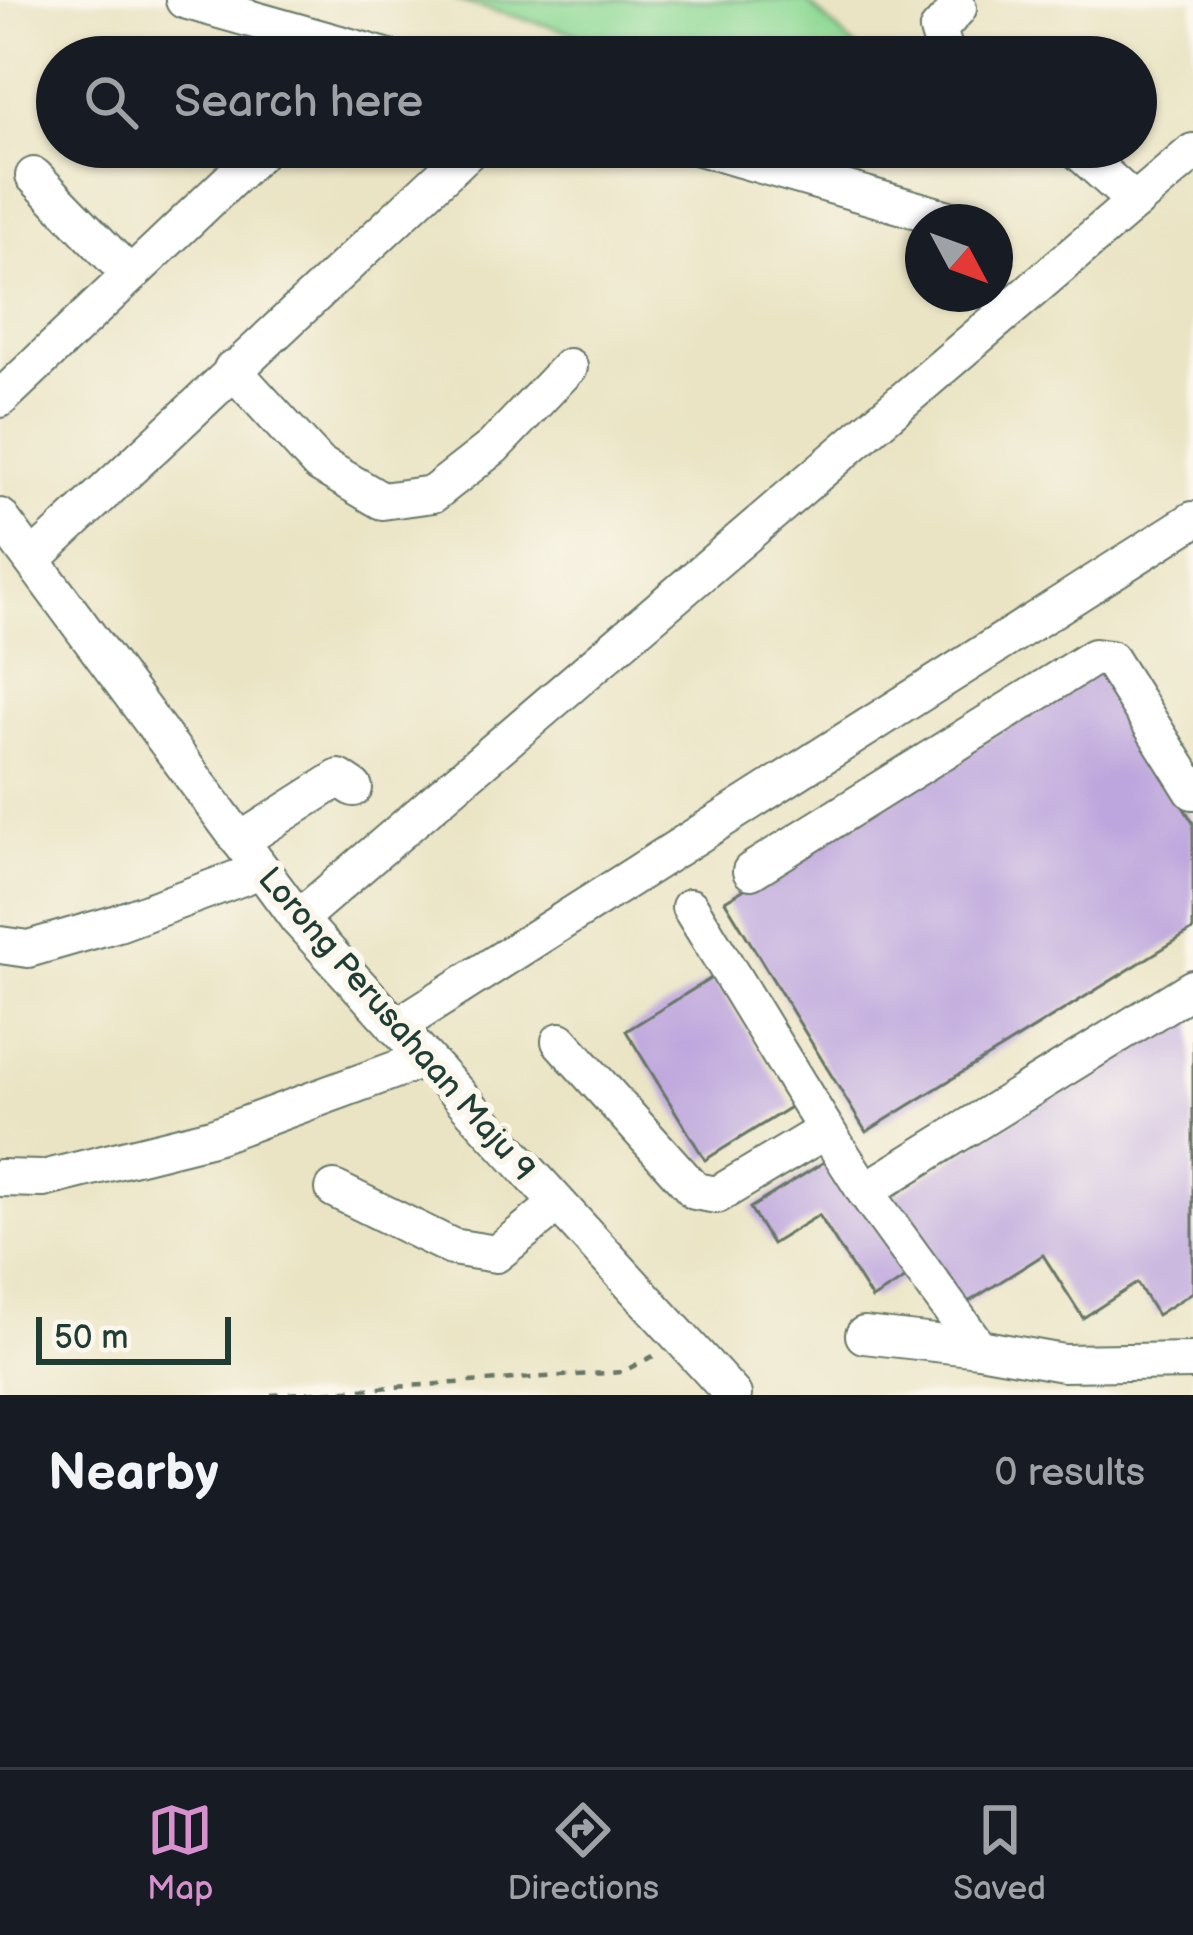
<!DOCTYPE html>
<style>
body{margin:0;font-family:"Balsamiq Sans",sans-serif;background:#242831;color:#f1f3f6}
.compass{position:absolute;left:905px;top:204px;width:108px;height:108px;border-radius:50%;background:#171b24;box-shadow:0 3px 9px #0004;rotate:131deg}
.scale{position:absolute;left:36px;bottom:30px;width:195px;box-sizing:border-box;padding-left:12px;border:6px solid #1f3d34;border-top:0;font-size:33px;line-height:42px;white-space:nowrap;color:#1f3d34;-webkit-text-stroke:9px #fbf7ec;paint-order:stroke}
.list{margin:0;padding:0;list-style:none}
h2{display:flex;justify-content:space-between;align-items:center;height:156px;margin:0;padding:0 48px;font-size:51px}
h2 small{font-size:39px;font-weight:400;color:#9ea1a6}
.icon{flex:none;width:66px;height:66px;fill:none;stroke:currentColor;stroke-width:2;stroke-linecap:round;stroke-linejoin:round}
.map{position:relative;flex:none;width:1193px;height:1395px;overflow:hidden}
.search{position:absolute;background:#171b24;box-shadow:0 3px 9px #0004;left:36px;right:36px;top:36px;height:132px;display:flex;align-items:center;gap:30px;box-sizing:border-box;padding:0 42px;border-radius:66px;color:#9ea1a6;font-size:45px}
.sheet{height:372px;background:#171b24}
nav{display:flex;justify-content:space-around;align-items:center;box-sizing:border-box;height:168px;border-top:3px solid #363941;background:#171b24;font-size:33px;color:#9ea1a6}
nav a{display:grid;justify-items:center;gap:6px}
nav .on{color:#d690ce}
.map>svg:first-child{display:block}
</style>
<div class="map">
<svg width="1193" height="1395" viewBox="0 0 1193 1395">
<rect width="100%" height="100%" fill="#fbf7ec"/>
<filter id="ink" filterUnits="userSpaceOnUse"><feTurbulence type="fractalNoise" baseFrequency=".00833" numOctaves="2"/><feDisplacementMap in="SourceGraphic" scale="24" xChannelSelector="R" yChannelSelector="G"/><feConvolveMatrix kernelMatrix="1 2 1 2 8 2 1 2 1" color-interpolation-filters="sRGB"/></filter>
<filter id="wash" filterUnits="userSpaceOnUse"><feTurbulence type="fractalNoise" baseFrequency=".004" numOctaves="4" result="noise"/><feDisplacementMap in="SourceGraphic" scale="48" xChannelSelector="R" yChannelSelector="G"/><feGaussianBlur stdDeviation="2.7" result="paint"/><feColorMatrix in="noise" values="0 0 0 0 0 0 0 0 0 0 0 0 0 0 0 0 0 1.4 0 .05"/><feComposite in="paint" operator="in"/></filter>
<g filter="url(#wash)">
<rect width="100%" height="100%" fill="#eae4c4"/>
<path fill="#8fd995" stroke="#578b64" stroke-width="3" d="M455 0H805L866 57H661Z"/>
<g id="blocks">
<g fill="#bda6dd">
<path d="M1100 670 1193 823V930L866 1132 725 901Z"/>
<path d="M713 977 792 1106 705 1160 626 1031Z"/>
<path d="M1193 1005V1292L1157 1315 1137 1283 1083 1318 1043 1255 959 1308 890 1198Z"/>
<path d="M832 1157 908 1277 872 1299 819 1215 772 1244 750 1208Z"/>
</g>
</g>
</g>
<g filter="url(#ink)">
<use href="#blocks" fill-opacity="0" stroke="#676" stroke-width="3"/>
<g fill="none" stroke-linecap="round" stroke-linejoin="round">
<defs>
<g id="minor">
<path d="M184 0 386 57"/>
<path d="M947 57 938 30 958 8"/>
<path d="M699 147 959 222"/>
<path d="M1074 147 1135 202"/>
<path d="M34 176 130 275"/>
<path d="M232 369 319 464 382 501 433 494 493 447 569 367"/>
<path d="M0 399 265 147"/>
<path d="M0 517 298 919 733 1395"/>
<path d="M32 560 473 147"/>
<path d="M240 841 339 778 354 788"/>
<path d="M751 871 1094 657 1110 659 1193 791"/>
<path d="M690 907 826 1130"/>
<path d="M298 919 1193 152"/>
<path d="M0 945 28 949 118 923 261 870"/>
<path d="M396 1027 1193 520"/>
<path d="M560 1041 695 1191 717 1195 826 1130 865 1191"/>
<path d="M0 1178 43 1179 212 1137 425 1059"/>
<path d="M334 1189 452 1247 496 1254 558 1204"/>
<path d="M864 1335 979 1348 1063 1363 1193 1361"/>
<path d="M979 1348 865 1191 1193 988"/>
</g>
</defs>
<use href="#minor" stroke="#676" stroke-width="40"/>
<path stroke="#676" stroke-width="4.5" stroke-dasharray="9 9" stroke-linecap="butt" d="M271 1395 622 1372 657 1354"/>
<use href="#minor" stroke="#fff" stroke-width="36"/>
</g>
</g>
<g text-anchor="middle" stroke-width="12" stroke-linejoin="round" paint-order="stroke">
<g font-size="33" fill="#1f3d34" stroke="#fbf7ec">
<text transform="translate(398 1023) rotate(49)" y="12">Lorong Perusahaan Maju 9</text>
</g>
</g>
</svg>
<svg class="compass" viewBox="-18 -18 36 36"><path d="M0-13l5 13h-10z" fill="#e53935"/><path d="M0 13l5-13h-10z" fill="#9ea1a6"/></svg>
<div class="scale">50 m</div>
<div class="search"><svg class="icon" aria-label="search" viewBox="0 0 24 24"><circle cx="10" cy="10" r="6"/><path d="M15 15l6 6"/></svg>Search here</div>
</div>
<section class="sheet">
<h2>Nearby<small>0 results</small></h2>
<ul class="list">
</ul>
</section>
<nav>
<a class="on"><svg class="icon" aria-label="map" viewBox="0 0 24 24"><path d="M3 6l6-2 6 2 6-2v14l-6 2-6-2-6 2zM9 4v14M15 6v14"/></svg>Map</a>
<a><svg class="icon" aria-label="directions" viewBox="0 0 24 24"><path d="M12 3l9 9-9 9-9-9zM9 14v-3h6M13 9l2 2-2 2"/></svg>Directions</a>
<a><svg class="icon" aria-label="saved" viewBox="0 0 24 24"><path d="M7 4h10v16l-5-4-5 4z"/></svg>Saved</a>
</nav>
